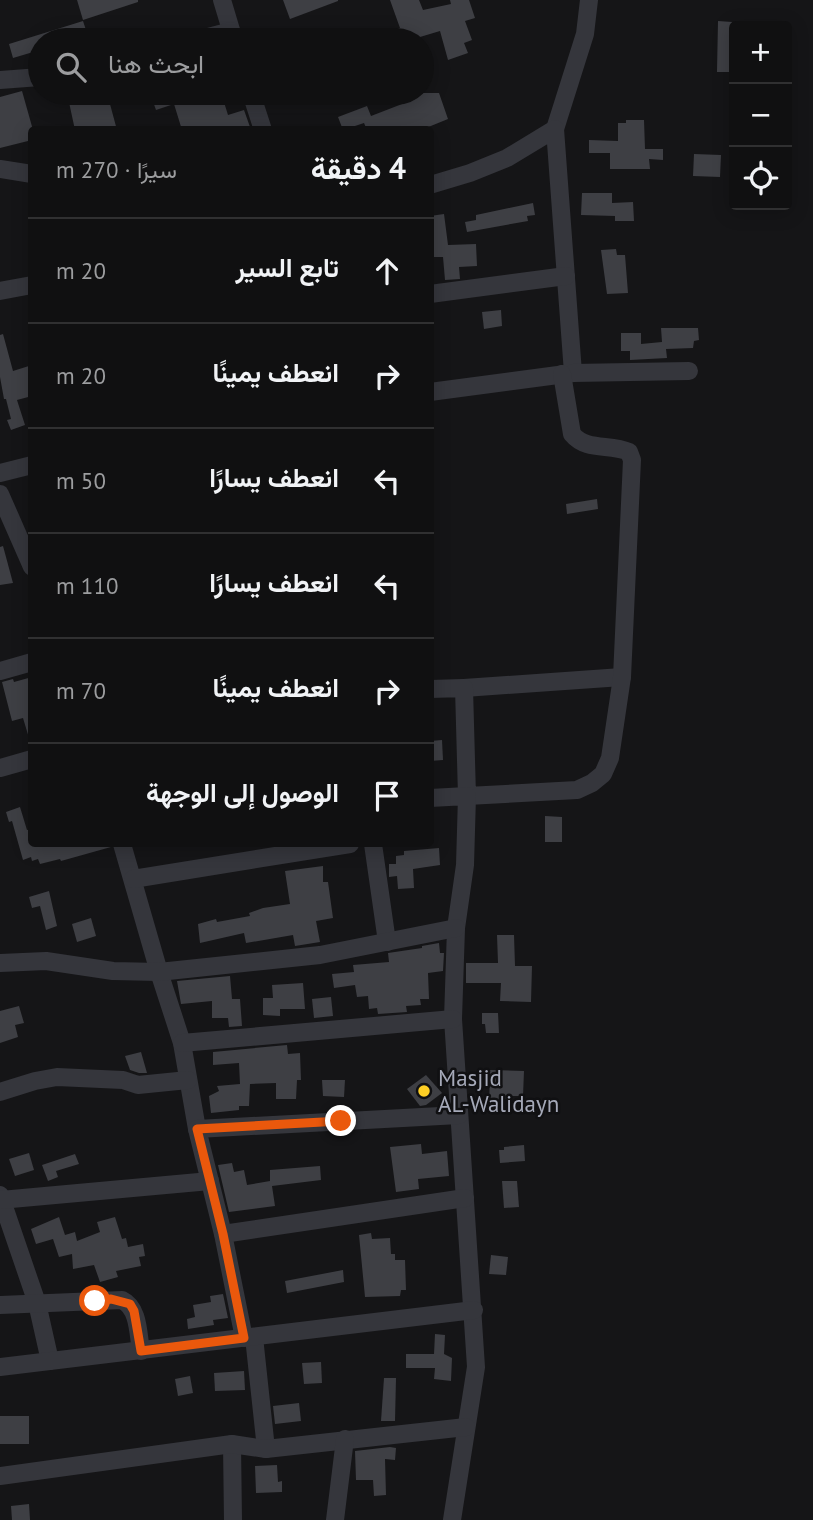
<!DOCTYPE html>
<html lang="ar">
<meta charset="utf-8">
<style>
body{margin:0;font-family:"PT Sans",Vazirmatn,sans-serif;background:#1e1e1f;color:#f1f3f6;direction:rtl}
.controls{position:absolute;right:21px;top:21px;display:grid;overflow:hidden;border-radius:7px;box-shadow:0 4px 18px #0003}
.controls button{width:63px;height:63px;display:grid;place-items:center;padding:0;border:0;border-bottom:2px solid #303031;background:#101011;color:#f1f3f6;font:35px sans-serif}
.stop{position:absolute;width:21px;height:21px;margin:-16px;border:5px solid #ea580c;border-radius:50%;background:#fff}
.stop.end{background:#ea580c;border-color:#fff;box-shadow:0 2px 7px #0008}
.list{margin:0;padding:0;list-style:none}
h2{display:flex;justify-content:space-between;align-items:center;height:91px;margin:0;padding:0 28px;font-size:30px}
h2 small{font-size:23px;font-weight:400;color:#9c9d9f}
.list li{display:grid;grid-template-columns:46px 1fr auto;gap:21px;align-items:center;box-sizing:border-box;height:105px;padding:0 28px;border-top:2px solid #303031}
.list b{display:block;font-size:26px;white-space:nowrap}
.list em{font-size:23px;font-style:normal;color:#9c9d9f}
.icon{flex:none;width:38px;height:38px;fill:none;stroke:currentColor;stroke-width:2;stroke-linecap:round;stroke-linejoin:round}
.map{position:relative;flex:none;width:813px;height:1520px;overflow:hidden;direction:ltr}
.search{position:absolute;background:#101011;box-shadow:0 4px 18px #0003;left:28px;top:28px;width:406px;height:77px;display:flex;align-items:center;gap:18px;box-sizing:border-box;padding:0 24px;border-radius:38px;color:#9c9d9f;font-size:26px}
.panel{position:absolute;background:#101011;box-shadow:0 4px 18px #0003;left:28px;top:126px;width:406px;height:721px;border-radius:7px;direction:rtl}
.map>svg:first-child{display:block}
</style>
<div class="map">
<svg width="813" height="1520" viewBox="0 0 813 1520">
<rect width="100%" height="100%" fill="#151517"/>
<g fill="#3e3f44">
<path d="M77 0H138V2L83 20Z"/>
<path d="M283 0H338V1L290 19Z"/>
<path d="M390 0H419L423 10 451 4 450 0H469L475 18 465 21 472 40 464 43 468 53 448 60 440 31 420 37 421 40H399L395 30 400 28Z"/>
<path d="M83 21 87 33 63 40H40V50L13 58 9 44Z"/>
<path d="M718 21 732 22 734 54H730L731 72H717Z"/>
<path d="M289 28 294 40H258V39Z"/>
<path d="M22 91 33 130 32 140 0 148V97Z"/>
<path d="M67 93H84L86 98 107 93 117 130H75Z"/>
<path d="M150 93H201V95L194 97 195 101 201 99 203 105 223 99 228 115 244 110 250 127 243 130H182L174 104 156 110Z"/>
<path d="M413 93H439L448 119 421 130H367L364 123 343 130 338 117 367 106 371 116 415 99Z"/>
<path d="M626 120H644L645 149H663V160L649 159 650 169H610V153H589V140L618 141V123H626Z"/>
<path d="M694 154 721 155 720 177 693 176Z"/>
<path d="M582 193H612V203L633 202 634 221H615V216L581 215Z"/>
<path d="M533 203 535 215 527 216 528 221 467 232 465 222 476 220V215Z"/>
<path d="M444 214 448 245 476 244 477 266 459 267 460 279 445 280 443 257H430V216Z"/>
<path d="M616 249 617 255H625L628 293 607 294 601 250Z"/>
<path d="M501 310 502 326 484 329 482 312Z"/>
<path d="M661 328H698L699 340 694 341 693 348 666 349 667 358 630 360V351H621V333H641V344L662 342Z"/>
<path d="M3 334 13 371 32 365V396L17 400 25 425 11 430 7 420 11 419 6 399H4L0 377V335Z"/>
<path d="M597 499 598 509 567 514 566 504Z"/>
<path d="M3 546 13 583 0 585V547Z"/>
<path d="M32 677V737L29 738 23 718 12 721 2 682 13 679 14 682Z"/>
<path d="M442 740 443 760 430 761V741Z"/>
<path d="M20 807 27 830 32 829V844H111V847L61 861 60 859 40 864 38 859 32 861 31 857 23 860 12 821 9 822 6 812Z"/>
<path d="M545 816 562 817V842H545Z"/>
<path d="M439 848 440 865 413 869 414 888 398 889 397 876 389 877V864H396V856L404 855V851Z"/>
<path d="M323 866V882H328L333 918 316 921 320 942 295 946 293 935 246 943 244 933 200 943 198 924 216 919 217 922 250 916 249 913 263 908 290 904 285 871Z"/>
<path d="M49 891 57 926 46 930 40 906 32 908 29 897Z"/>
<path d="M91 918 96 936 77 942 72 924Z"/>
<path d="M497 935H514L515 966H532L531 1002 500 1001 501 983H466V963H498Z"/>
<path d="M439 943 440 953H444L443 971 428 973 429 999H420L421 1005 406 1006 407 1012 378 1014 377 1008 369 1009 368 996 357 997 355 985 334 988 332 974 354 972 353 965 389 962 388 953 422 948V946Z"/>
<path d="M230 976 232 999H240L242 1026 229 1027 228 1018H212V1001L181 1004 177 981Z"/>
<path d="M303 983 305 1009H280V1016L263 1015V998H273L272 985Z"/>
<path d="M331 997 333 1016 314 1018 312 999Z"/>
<path d="M19 1006 24 1023 15 1025 18 1037 0 1043V1011Z"/>
<path d="M482 1013H498L499 1033H486L485 1024H482Z"/>
<path d="M287 1045 288 1054 300 1053 301 1080H297L296 1099H276V1083L250 1084 249 1106H239V1110L211 1113 209 1096 219 1091 217 1086 240 1084 239 1063 213 1065V1052Z"/>
<path d="M141 1052 147 1073H139L130 1070 125 1056Z"/>
<path d="M490 1070 524 1071 523 1096H510V1099H504V1107L489 1109Z"/>
<path d="M426 1075 442 1093 426 1105 420 1106 407 1089Z"/>
<path d="M322 1080H345L344 1097 323 1096Z"/>
<path d="M421 1144 422 1154 447 1151 449 1176 418 1179 419 1189 396 1192 390 1147Z"/>
<path d="M524 1145 525 1161 500 1163 499 1150H504V1147Z"/>
<path d="M29 1153 34 1170 15 1176 9 1159Z"/>
<path d="M75 1154 79 1164 56 1171 58 1177 48 1181 42 1165Z"/>
<path d="M232 1163 234 1172 244 1170 247 1185 270 1181V1170L320 1166 321 1180 272 1186 275 1206 229 1212 218 1165Z"/>
<path d="M502 1181H517L519 1207 504 1208Z"/>
<path d="M59 1217 65 1235 75 1232 77 1241 100 1232 97 1222 115 1217 122 1239 126 1238 128 1247 143 1244 145 1256 139 1257 141 1266 116 1271 118 1277 100 1282 94 1265 73 1269 72 1254 59 1257 53 1239 36 1244 31 1229Z"/>
<path d="M371 1233 372 1239 390 1238 391 1254H395V1260H405L406 1290H401L400 1296 365 1297 359 1235Z"/>
<path d="M491 1255 508 1257 506 1275 489 1274Z"/>
<path d="M343 1270 344 1282 287 1293 285 1281Z"/>
<path d="M223 1294 228 1318 213 1320 214 1325 188 1329 187 1319 195 1317 193 1305 211 1302 210 1296Z"/>
<path d="M435 1334 445 1335 444 1354 452 1358 451 1381 434 1379 435 1368H406V1354H434Z"/>
<path d="M321 1362 322 1383 304 1384 302 1363Z"/>
<path d="M244 1371 245 1390 215 1391 214 1373Z"/>
<path d="M190 1376 193 1393 178 1396 175 1379Z"/>
<path d="M384 1378H396L395 1421H381Z"/>
<path d="M299 1403 301 1421 275 1424 273 1406Z"/>
<rect x="0" y="1416" width="29" height="28"/>
<path d="M390 1447 396 1448 395 1460 385 1459 386 1495 374 1496 373 1480H356L355 1451Z"/>
<path d="M277 1465 278 1482 282 1481V1492L256 1493 255 1466Z"/>
<path d="M29 1504 30 1520H12L11 1506Z"/>
</g>
<g fill="none" stroke-linecap="round" stroke-linejoin="round">
<g stroke="#35363c" stroke-width="18">
<path d="M222 0 234 40"/>
<path d="M197 40 231 31"/>
<path d="M0 80 40 77"/>
<path d="M251 93 263 130"/>
<path d="M555 129 585 34 589 0"/>
<path d="M0 169 32 174"/>
<path d="M430 185 470 173 507 158 555 129 573 373 430 392"/>
<path d="M0 291 32 285"/>
<path d="M430 294 566 276"/>
<path d="M573 373 689 371"/>
<path d="M0 473 32 465"/>
<path d="M0 494 32 567"/>
<path d="M0 671 32 662"/>
<path d="M464 688 622 677"/>
<path d="M430 689 464 688 467 796 577 790 592 783 603 774 610 758 622 677 632 460 629 452C610 443 587 452 572 434L562 374"/>
<path d="M0 768 32 759"/>
<path d="M430 798 467 796 465 865 456 928 453 1019 476 1367 452 1520"/>
<path d="M122 844 159 972 182 1043 197 1129 223 1234 244 1338"/>
<path d="M373 844 387 942"/>
<path d="M133 879 350 844"/>
<path d="M0 963 46 961 113 971 159 972 320 955 456 928"/>
<path d="M182 1043 453 1019"/>
<path d="M0 1092 35 1081 57 1077 123 1080 138 1085 188 1080"/>
<path d="M197 1129 459 1115"/>
<path d="M0 1195 37 1303 50 1361"/>
<path d="M0 1200 210 1181"/>
<path d="M223 1234 465 1198"/>
<path d="M0 1305 122 1300C139 1308 138 1334 141 1351"/>
<path d="M254 1337 266 1449"/>
<path d="M0 1367 474 1310"/>
<path d="M232 1444 233 1520"/>
<path d="M0 1476 232 1444 266 1449 466 1427"/>
<path d="M335 1520 345 1439"/>
</g>
</g>
<g fill="none" stroke-linecap="round" stroke-linejoin="round">
<path stroke="#ea580c" stroke-width="9" d="M95 1301 111 1299 130 1304 134 1311 141 1351 244 1338 223 1234 197 1129 341 1121"/>
</g>
<circle fill="#fecf25" stroke="#101012" stroke-width="2.5" cx="424" cy="1091" r="7"/>
<g text-anchor="middle" stroke-width="5" stroke-linejoin="round" paint-order="stroke">
<g font-size="23" fill="#a5a9b8" stroke="#101012" text-anchor="start">
<text x="438" y="1086">Masjid<tspan x="438" dy="26">AL-Walidayn</tspan></text>
</g>
</g>
</svg>
<div class="controls">
<button>+</button>
<button>−</button>
<button><svg class="icon" aria-label="locate" viewBox="0 0 24 24"><circle cx="12" cy="12" r="6"/><path d="M12 2v4M12 18v4M2 12h4M18 12h4"/></svg></button>
</div>
<div class="stop" style="left:95px;top:1301px"></div>
<div class="stop end" style="left:341px;top:1121px"></div>
<div class="search"><svg class="icon" aria-label="search" viewBox="0 0 24 24"><circle cx="10" cy="10" r="6"/><path d="M15 15l6 6"/></svg>ابحث هنا</div>
<section class="panel">
<h2>4 دقيقة<small>سيرًا · 270 m</small></h2>
<ul class="list">
<li><svg class="icon" aria-label="ahead" viewBox="0 0 24 24"><path d="M12 20V5M6 11l6-6 6 6"/></svg><div><b>تابع السير</b></div><em>20 m</em></li>
<li><svg class="icon" aria-label="right" viewBox="0 0 24 24"><path d="M7 20v-9h11M14 6l5 5-5 5"/></svg><div><b>انعطف يمينًا</b></div><em>20 m</em></li>
<li><svg class="icon" aria-label="left" viewBox="0 0 24 24"><path d="M17 20v-9H6M10 6l-5 5 5 5"/></svg><div><b>انعطف يسارًا</b></div><em>50 m</em></li>
<li><svg class="icon" aria-label="left" viewBox="0 0 24 24"><path d="M17 20v-9H6M10 6l-5 5 5 5"/></svg><div><b>انعطف يسارًا</b></div><em>110 m</em></li>
<li><svg class="icon" aria-label="right" viewBox="0 0 24 24"><path d="M7 20v-9h11M14 6l5 5-5 5"/></svg><div><b>انعطف يمينًا</b></div><em>70 m</em></li>
<li><svg class="icon" aria-label="arrive" viewBox="0 0 24 24"><path d="M6 21V4h12l-3 4 3 4H6"/></svg><div><b>الوصول إلى الوجهة</b></div></li>
</ul>
</section>
</div>
